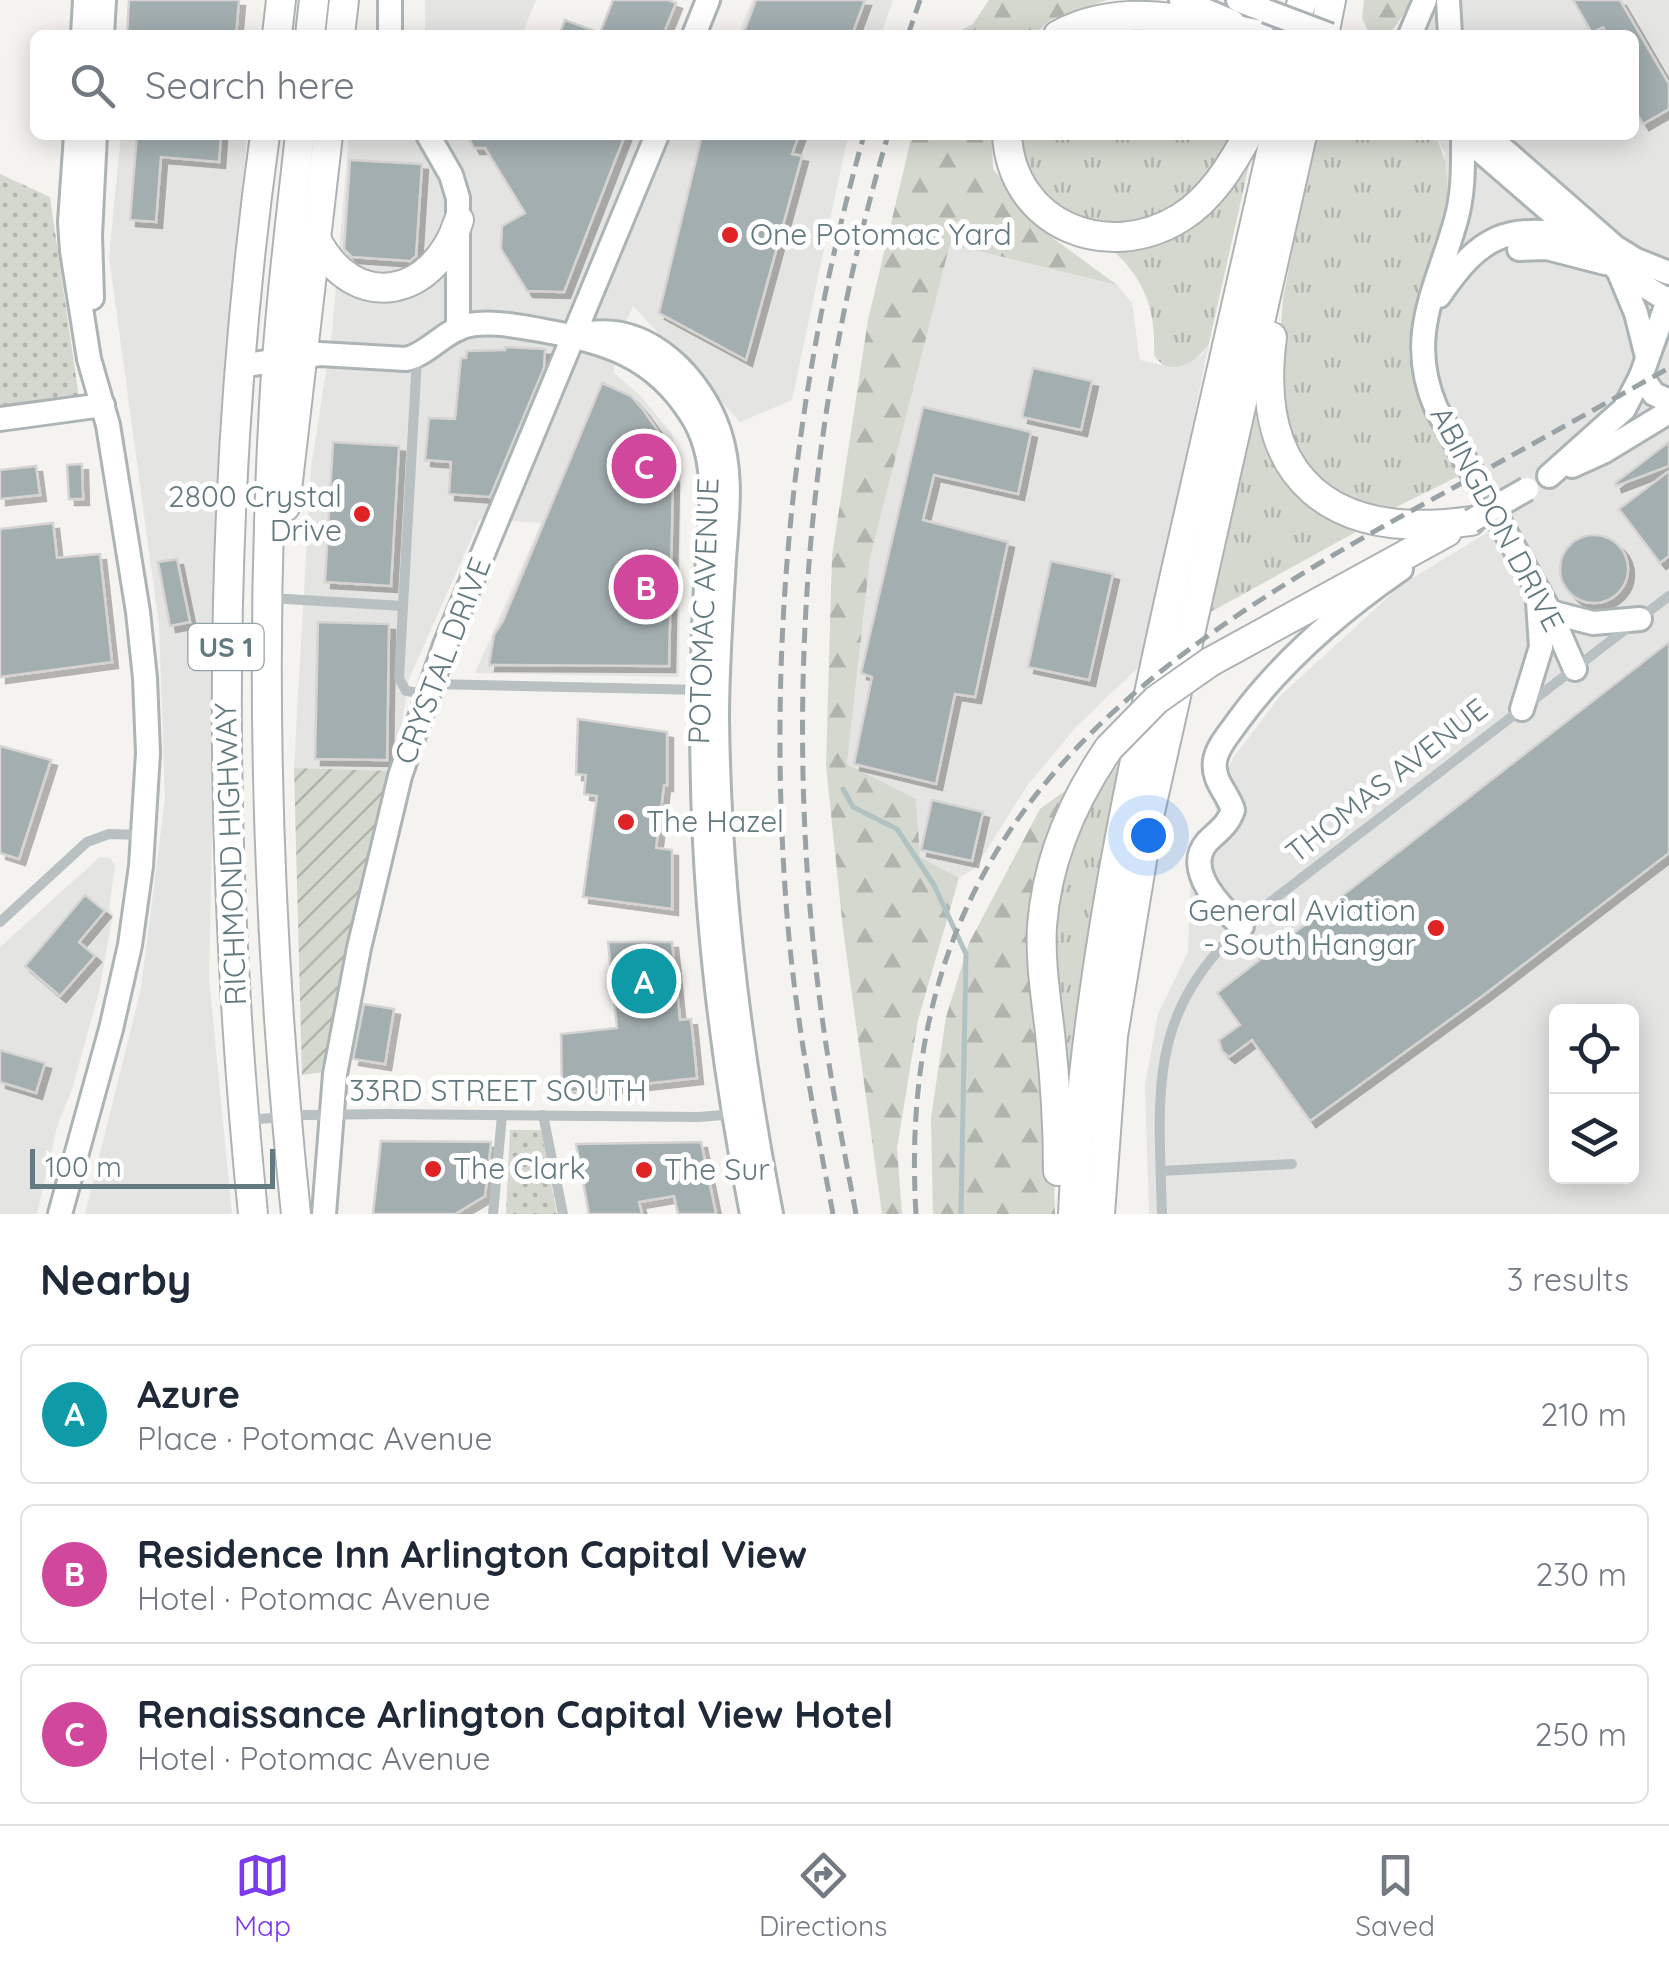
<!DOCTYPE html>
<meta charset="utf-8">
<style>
body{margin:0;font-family:Quicksand,sans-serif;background:#f2f2f3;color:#1f2937}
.controls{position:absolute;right:30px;bottom:30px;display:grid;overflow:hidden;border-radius:15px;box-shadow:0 5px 25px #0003}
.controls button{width:90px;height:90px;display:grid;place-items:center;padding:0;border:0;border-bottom:2px solid #e0e1e3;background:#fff;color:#1f2937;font:50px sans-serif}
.scale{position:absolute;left:30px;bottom:25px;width:245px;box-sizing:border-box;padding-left:10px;border:5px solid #637a80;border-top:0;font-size:28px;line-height:35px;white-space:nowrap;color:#637a80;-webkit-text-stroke:8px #fff;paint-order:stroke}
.you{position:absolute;left:1148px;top:835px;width:35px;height:35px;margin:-25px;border:8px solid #fff;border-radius:50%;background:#1a73e8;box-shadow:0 0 0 15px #1a73e833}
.badge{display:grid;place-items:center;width:65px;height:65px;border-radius:50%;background:#7c3aed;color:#fff;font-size:32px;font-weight:700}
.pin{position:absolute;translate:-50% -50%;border:5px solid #fff;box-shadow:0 2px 10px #0006}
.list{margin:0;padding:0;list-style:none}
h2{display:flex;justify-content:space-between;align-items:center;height:130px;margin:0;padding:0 40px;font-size:42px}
h2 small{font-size:32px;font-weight:400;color:#747a83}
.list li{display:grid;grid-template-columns:65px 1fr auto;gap:30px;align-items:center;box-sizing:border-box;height:140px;margin:0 20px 20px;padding:0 20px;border:2px solid #e0e1e3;border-radius:15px}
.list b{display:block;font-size:38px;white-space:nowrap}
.list p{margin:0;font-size:32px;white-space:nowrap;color:#747a83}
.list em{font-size:32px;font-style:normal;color:#747a83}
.icon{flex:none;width:55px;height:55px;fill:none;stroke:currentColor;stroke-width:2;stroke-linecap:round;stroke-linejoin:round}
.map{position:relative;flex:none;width:1669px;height:1214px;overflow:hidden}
.search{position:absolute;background:#fff;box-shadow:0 5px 25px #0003;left:30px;right:30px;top:30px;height:110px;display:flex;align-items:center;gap:25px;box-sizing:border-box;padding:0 35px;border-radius:15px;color:#747a83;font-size:38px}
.sheet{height:610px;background:#fff}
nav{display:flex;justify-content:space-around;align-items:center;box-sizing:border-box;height:140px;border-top:2px solid #e0e1e3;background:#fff;font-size:28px;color:#747a83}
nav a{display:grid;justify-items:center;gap:5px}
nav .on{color:#7c3aed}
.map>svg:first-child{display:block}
</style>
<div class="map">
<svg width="1669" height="1214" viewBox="0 0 1669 1214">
<defs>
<pattern id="grass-tufts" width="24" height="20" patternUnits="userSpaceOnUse" patternTransform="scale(2.5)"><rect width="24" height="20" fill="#d4d8cf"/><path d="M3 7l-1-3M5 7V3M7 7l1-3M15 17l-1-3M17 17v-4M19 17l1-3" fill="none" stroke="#b0b4ad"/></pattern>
<pattern id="forest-firs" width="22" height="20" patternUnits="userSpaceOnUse" patternTransform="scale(2.5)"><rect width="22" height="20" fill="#d4d8cf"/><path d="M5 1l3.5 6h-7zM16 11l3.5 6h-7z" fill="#b0b4ad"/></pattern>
<pattern id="park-dots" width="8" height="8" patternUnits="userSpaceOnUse" patternTransform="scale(2.5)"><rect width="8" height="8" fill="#d4d8cf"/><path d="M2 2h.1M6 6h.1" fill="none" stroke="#b0b4ad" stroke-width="1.8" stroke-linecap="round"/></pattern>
<pattern id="garden-furrows" width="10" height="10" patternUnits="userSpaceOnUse" patternTransform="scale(2.5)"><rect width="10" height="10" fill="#d4d8cf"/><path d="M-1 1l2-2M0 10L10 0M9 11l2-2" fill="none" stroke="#b0b4ad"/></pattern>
<filter id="shadow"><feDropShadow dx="6" dy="6" stdDeviation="0" flood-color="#0004"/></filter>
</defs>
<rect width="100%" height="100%" fill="#f4f3ef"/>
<g fill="#e4e4e3" fill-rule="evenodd">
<path d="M425 0H536L522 35H425Z"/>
<path d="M752 0H893L881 35H738Z"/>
<path d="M1416 0H1669V1214H1149L1145 1085 1158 1014 1188 952 1191 858 1219 817 1213 802 1233 758 1280 696 1401 585 1490 531 1423 399 1409 354 1445 153 1435 135H1634V35H1396ZM1556 1012H1632V1176H1556Z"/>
<path d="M121 135H247L219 496 209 979 232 1214H85L141 988 165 799 159 625 109 257Z"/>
<path d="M349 135H848L792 400 740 422 633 306 614 347V373L640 395 672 434 681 474 679 677 475 673 541 523 480 519 409 679 394 771 294 768 311 468 332 332Z"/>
<path d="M950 244 1117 285 1132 303 1140 360 1175 368 1202 355 1209 343 1144 662 1076 727 1027 786 975 868 959 878 920 857 916 799 847 764 870 558Z"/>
<path d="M100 857 110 858 115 865 109 909 113 914 99 992 73 1086 57 1127 37 1214H0V947Z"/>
</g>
<g fill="url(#grass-tufts)">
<path d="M1015 135H1237L1209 179 1169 217 1103 231 1058 211 1024 172Z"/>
<path d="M1315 135H1435C1463 189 1437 247 1420 300 1415 317 1408 336 1409 354 1412 392 1444 441 1461 475L1386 512 1327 488 1296 451 1276 389 1283 298Z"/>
<path d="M1251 156 1209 343C1198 362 1169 380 1154 355 1156 310 1145 278 1110 248L1139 243Z"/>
<path d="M1263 349 1264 414 1363 528 1207 614Z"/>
<path d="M1126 753 1068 1154C1062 1062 1037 898 1082 817 1095 795 1112 774 1126 753Z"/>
</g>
<g fill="url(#forest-firs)">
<path d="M989 0H1107L1050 20 1034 35H952L973 24Z"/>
<path d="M1364 0H1414L1391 32 1369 33 1362 18Z"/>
<path d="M912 135H992L993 169 1042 230 1117 285 950 244 870 558 847 764 916 799 920 857 959 878 918 1020 897 1148 902 1214H882L843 929 826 766 832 556 868 320Z"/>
<path d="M1065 791 1045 848 1055 1214H933L931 1118 946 1017 969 943 1040 809Z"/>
</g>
<g fill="url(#park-dots)">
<path d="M0 174 50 197 79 398 0 405Z"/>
<path d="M510 1130H541L557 1214H506Z"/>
</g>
<path fill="url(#garden-furrows)" d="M294 768 394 771 348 942 325 1072 302 1075Z"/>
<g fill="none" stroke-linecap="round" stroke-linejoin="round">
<path stroke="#b0c2c2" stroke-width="5" d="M843 789 853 807 897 829 934 885 966 954 961 1214"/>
</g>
<g fill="#a3aeb0" stroke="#d5d4d2" stroke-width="2.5" filter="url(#shadow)">
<path d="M129 0H239L236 35H127Z"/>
<path d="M613 0H668L676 3 663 35H559L565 20 600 33Z"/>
<path d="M756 0H865L852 35H743Z"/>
<path d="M1573 0H1620L1669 84V109L1643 124 1634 109V35H1607L1603 27 1592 33Z"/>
<path d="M137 135H221L219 162 161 157 156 222 130 220Z"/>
<path d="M467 135H625L564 292 527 291 501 249 502 226 525 213 485 148H474Z"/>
<path d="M702 135H799L792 154 802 156 746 360 659 313Z"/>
<path d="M350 160 422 164 416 256 410 261 352 257 344 249Z"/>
<path d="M505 347 545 349 544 368 490 497 449 494 451 462 425 460 429 418 455 419 461 358H466L467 351 505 350Z"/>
<path d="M1033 368 1092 381 1081 430 1022 417Z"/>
<path d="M602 383 631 396 644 411 658 431 673 478 669 666 489 665 494 635 503 621Z"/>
<path d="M923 407 1031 432 1018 494 934 475 923 520 1008 542 975 697 955 694 936 784 854 764 872 677 861 673Z"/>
<path d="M333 442 399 446 391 586 325 582Z"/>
<path d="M1669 442V466L1616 486 1615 483Z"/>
<path d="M82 464 83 499H69L67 465Z"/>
<path d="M36 466 40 495 0 499V470Z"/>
<path d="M1669 471V556L1660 563 1619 509Z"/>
<path d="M53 523 57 558 100 554 112 662 0 677V529Z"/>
<circle cx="1594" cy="569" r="34"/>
<path d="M177 559 190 622 170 626 158 562Z"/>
<path d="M1051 561 1113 574 1089 680 1028 667Z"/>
<path d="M318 622 389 624 387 760 315 759Z"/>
<path d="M1669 642V853L1485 994 1310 1121 1252 1040 1229 1057 1222 1051 1219 1040 1240 1025 1217 993Z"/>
<path d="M578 719 667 732V785H664L656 848 672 850V909L583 897 597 796 584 794 586 775 576 774Z"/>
<path d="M0 746 51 760 19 859 0 853Z"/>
<path d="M932 800 983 812 972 861 921 850Z"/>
<path d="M85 895 105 911 79 942 95 956 60 996 25 966Z"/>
<path d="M608 942H672L680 1020 691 1019 697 1078 562 1093 561 1034 617 1028Z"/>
<path d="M364 1004 394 1009 385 1064 353 1059Z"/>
<path d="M0 1050 45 1063 36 1093 0 1082Z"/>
<path d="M381 1141 491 1142 485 1196 455 1214H373Z"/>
<path d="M701 1142 716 1214H678L674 1196 639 1202 642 1214H589L576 1144Z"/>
</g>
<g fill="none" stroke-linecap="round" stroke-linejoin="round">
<defs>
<g id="secondary">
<path d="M390 0V35"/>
<path d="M1181 0 1233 22"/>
<path d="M1238 0 1266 11"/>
<path d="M1448 0 1450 35"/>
<path d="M83 35 85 0"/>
<path d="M102 35 104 0"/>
<path d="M694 35 708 0"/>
<path d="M1410 35 1425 0"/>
<path d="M428 135 451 175 458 198V329"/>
<path d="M1462 135 1618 270 1669 301"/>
<path d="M1463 135C1463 164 1464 192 1456 220 1437 289 1405 336 1436 408L1550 612 1575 669"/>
<path d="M1487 135 1615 247 1636 260 1669 273"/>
<path d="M1519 249 1547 248 1605 263"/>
<path d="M1618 270 1636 313 1647 357"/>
<path d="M1439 296C1480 236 1505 223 1579 237"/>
<path d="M92 298 90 235 95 135"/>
<path d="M591 333C651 325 701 379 719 431 733 473 727 516 724 559 721 612 717 665 717 718 719 886 739 1049 771 1214"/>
<path d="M240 366 320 354 406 359C428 354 442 333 465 326 488 320 516 326 540 330 606 342 654 355 692 416 723 465 709 533 706 587 694 806 710 999 752 1214"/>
<path d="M1641 376 1654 394 1669 401"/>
<path d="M0 419 103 405"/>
<path d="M1572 466 1603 452 1669 412"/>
<path d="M1549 476 1624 409 1641 376 1669 298"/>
<path d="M1550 612 1593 623 1640 619"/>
<path d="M1522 709 1541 647 1538 602"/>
<path d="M1242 926C1221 908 1183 870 1207 842 1218 831 1228 825 1233 810 1228 793 1212 781 1215 761 1217 746 1230 733 1238 721 1282 661 1340 611 1401 569"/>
<path d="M60 1214 111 1029 130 945 141 866 148 753 145 678 138 612 108 425 89 359 72 251 70 222 76 135"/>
<path d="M324 1214 335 1074 359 948 400 776 445 645 657 135"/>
</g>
<g id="highway">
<path d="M277 35 281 0"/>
<path d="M310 35 314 0"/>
<path d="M340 35 344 0"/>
<path d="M1058 35C1123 0 1191 21 1260 35"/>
<path d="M1290 35 1303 0"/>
<path d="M1324 35 1331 0"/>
<path d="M1007 135C1012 225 1107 263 1180 218 1211 199 1231 166 1248 135"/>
<path d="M316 239C355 315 435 297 459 220"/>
<path d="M1272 337C1253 481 1333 541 1471 521"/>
<path d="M285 507 328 135"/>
<path d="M1210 662 1447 532"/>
<path d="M1058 1171C1058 1125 1055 1079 1050 1033 1046 998 1040 962 1042 926 1047 860 1072 802 1109 748"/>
<path d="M253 1214C217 854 215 494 265 135"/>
<path d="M296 1214C268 946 259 675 274 406 279 315 290 225 300 135"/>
<path d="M1073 1214C1083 998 1127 789 1174 579 1207 431 1241 283 1275 135"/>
<path d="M1100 1214 1113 1036 1150 812 1302 135"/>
</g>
</defs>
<use href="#secondary" stroke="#acb4b6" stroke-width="28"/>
<use href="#highway" stroke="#adb3b5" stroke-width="32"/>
<g stroke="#b9c0c2" stroke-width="10">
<path d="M417 357 399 678 406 691 427 694"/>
<path d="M270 598 403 606"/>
<path d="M432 684 705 690"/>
<path d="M0 922 87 842 109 834 143 835"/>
<path d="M543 1115 563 1214"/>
<path d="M248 1120 305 1115 386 1114 699 1117 735 1114"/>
<path d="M1161 1171 1292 1164"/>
<path d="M493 1214 502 1115"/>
<path d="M1162 1214C1158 1081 1147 1009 1256 913L1669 596"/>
</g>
<use href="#secondary" stroke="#fff" stroke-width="22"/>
<use href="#highway" stroke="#fff" stroke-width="28"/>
<g stroke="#99a3a6" stroke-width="5" stroke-dasharray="15 8" stroke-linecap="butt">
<path d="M908 35 920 0"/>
<path d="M833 1214C814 1115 795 1015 787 915 766 652 792 389 864 135"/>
<path d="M856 1214C840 1130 824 1045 815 960 785 684 809 401 888 135"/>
<path d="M916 1214C893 832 1130 664 1431 500 1511 456 1590 412 1669 368"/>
</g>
<defs>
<g id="secondary-bridge">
<path d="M1266 11 1330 35"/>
<path d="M1471 521 1527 489"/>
</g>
<path id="highway-bridge" d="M1109 748 1156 700 1210 662"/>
</defs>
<use href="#secondary-bridge" stroke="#acb4b6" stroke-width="28" stroke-linecap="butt"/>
<use href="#highway-bridge" stroke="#adb3b5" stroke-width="32" stroke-linecap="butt"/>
<use href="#secondary-bridge" stroke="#fff" stroke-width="22"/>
<use href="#highway-bridge" stroke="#fff" stroke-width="28"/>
</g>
<g fill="#e02325" stroke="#fff" stroke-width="4">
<circle cx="730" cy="235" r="10"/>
<circle cx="362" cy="514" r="10"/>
<circle cx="626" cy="822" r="10"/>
<circle cx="1436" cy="928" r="10"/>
<circle cx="433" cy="1169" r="10"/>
<circle cx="644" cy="1170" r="10"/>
</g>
<g text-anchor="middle" stroke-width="10" stroke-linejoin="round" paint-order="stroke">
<rect fill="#fff" stroke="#92a2a6" stroke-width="2.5" x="188.5" y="624" width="75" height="46" rx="8"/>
<g font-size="28" font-weight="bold" fill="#637a80">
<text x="226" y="657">US 1</text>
</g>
<g font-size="30" fill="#637a80" stroke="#fff" text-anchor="start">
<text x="750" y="245">One Potomac Yard</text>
<text x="342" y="507" text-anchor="end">2800 Crystal<tspan x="342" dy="34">Drive</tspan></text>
<text x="646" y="832">The Hazel</text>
<text x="1416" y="921" text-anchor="end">General Aviation<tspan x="1416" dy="34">- South Hangar</tspan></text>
<text x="453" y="1179">The Clark</text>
<text x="664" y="1180">The Sur</text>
</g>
<g font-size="30" fill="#637a80" stroke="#fff">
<text transform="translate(1497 519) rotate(62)" y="10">ABINGDON DRIVE</text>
<text transform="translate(704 611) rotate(-88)" y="10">POTOMAC AVENUE</text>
<text transform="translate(443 661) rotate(-69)" y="10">CRYSTAL DRIVE</text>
<text transform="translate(1387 781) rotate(-38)" y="10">THOMAS AVENUE</text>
<text transform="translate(231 854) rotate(-92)" y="10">RICHMOND HIGHWAY</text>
<text x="498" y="1101">33RD STREET SOUTH</text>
</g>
</g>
</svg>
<div class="controls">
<button><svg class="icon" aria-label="locate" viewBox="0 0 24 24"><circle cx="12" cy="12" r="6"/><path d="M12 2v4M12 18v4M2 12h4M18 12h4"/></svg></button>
<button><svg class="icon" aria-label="layers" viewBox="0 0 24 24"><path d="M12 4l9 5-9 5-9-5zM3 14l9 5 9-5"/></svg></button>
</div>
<div class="scale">100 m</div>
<div class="you"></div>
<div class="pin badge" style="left:644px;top:981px;background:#0f9aa8">A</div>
<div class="pin badge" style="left:646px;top:587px;background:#d1479c">B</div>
<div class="pin badge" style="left:644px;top:466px;background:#d1479c">C</div>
<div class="search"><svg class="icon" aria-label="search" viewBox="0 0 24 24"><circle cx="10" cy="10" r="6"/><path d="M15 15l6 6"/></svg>Search here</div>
</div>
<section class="sheet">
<h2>Nearby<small>3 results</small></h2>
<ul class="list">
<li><span class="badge" style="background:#0f9aa8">A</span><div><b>Azure</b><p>Place · Potomac Avenue</p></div><em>210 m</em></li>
<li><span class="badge" style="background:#d1479c">B</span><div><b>Residence Inn Arlington Capital View</b><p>Hotel · Potomac Avenue</p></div><em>230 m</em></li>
<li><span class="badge" style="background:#d1479c">C</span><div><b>Renaissance Arlington Capital View Hotel</b><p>Hotel · Potomac Avenue</p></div><em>250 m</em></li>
</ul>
</section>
<nav>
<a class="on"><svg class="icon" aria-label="map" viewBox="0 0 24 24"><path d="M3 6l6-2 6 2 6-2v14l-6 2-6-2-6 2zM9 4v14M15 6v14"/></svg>Map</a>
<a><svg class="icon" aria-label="directions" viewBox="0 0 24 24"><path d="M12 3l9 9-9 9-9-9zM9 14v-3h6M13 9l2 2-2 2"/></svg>Directions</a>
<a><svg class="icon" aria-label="saved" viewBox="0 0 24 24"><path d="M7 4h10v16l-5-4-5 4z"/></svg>Saved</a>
</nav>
